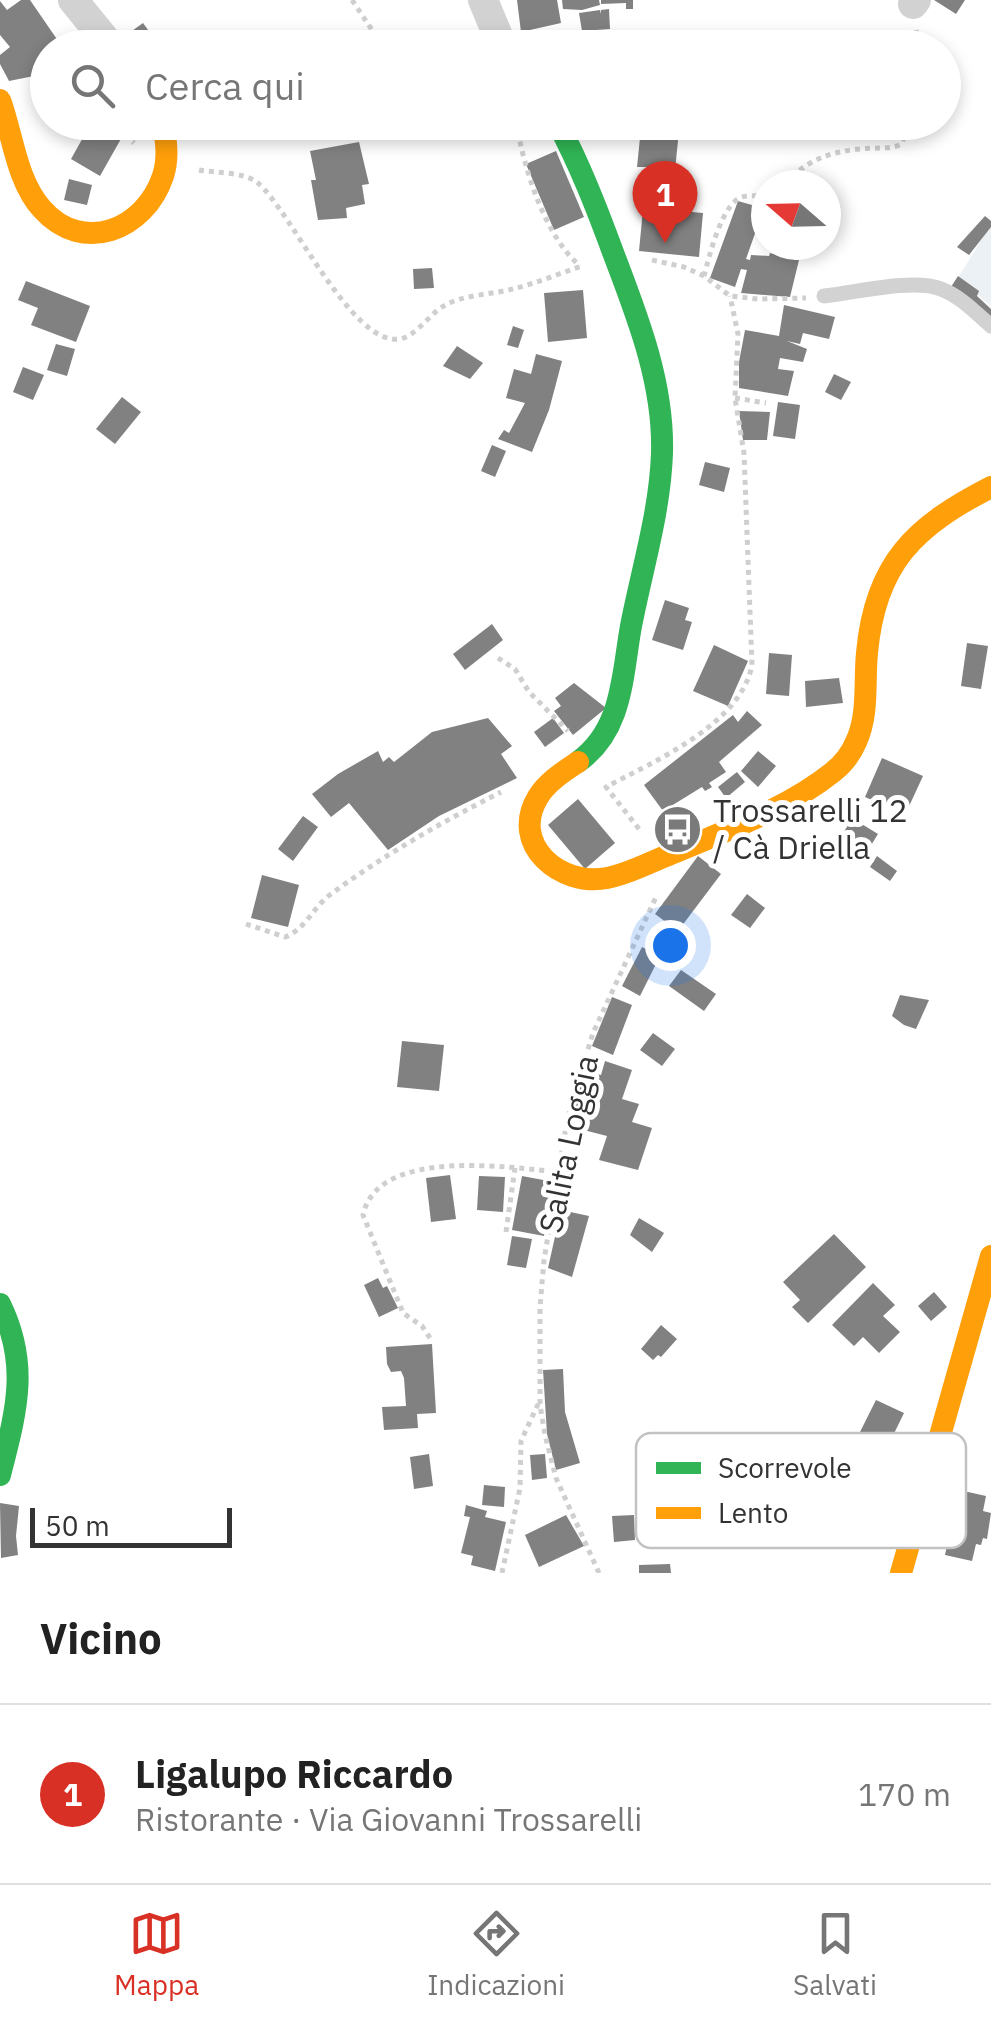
<!DOCTYPE html>
<html lang="it">
<meta charset="utf-8">
<style>
body{margin:0;font-family:"IBM Plex Sans",sans-serif;background:#f6f6f6;color:#222}
.compass{position:absolute;left:751px;top:170px;width:90px;height:90px;border-radius:50%;background:#fff;box-shadow:0 5px 15px #0003;rotate:290deg}
.scale{position:absolute;left:30px;bottom:25px;width:202px;box-sizing:border-box;padding-left:10px;border:5px solid #333;border-top:0;font-size:28px;line-height:35px;white-space:nowrap;color:#333;-webkit-text-stroke:8px #fff;paint-order:stroke}
.you{position:absolute;left:670px;top:945px;width:35px;height:35px;margin:-25px;border:8px solid #fff;border-radius:50%;background:#1a73e8;box-shadow:0 0 0 15px #1a73e833}
.badge{display:grid;place-items:center;width:65px;height:65px;border-radius:50%;background:#d93025;color:#fff;font-size:32px;font-weight:700}
.pin{position:absolute;translate:-50% -82px;filter:drop-shadow(0 2px 5px #0008)}
.pin::after{content:'';position:absolute;top:52px;width:35px;height:30px;background:inherit;clip-path:polygon(0 0,100% 0,50% 100%)}
.list{margin:0;padding:0;list-style:none}
h2{display:flex;justify-content:space-between;align-items:center;height:130px;margin:0;padding:0 40px;font-size:42px}
h2 small{font-size:32px;font-weight:400;color:#767676}
.list li{display:grid;grid-template-columns:65px 1fr auto;gap:30px;align-items:center;box-sizing:border-box;height:180px;padding:0 40px;border-top:2px solid #e0e0e0}
.list b{display:block;font-size:38px;white-space:nowrap}
.list p{margin:0;font-size:32px;white-space:nowrap;color:#767676}
.list em{font-size:32px;font-style:normal;color:#767676}
.icon{flex:none;width:55px;height:55px;fill:none;stroke:currentColor;stroke-width:2;stroke-linecap:round;stroke-linejoin:round}
.map{position:relative;flex:none;width:991px;height:1573px;overflow:hidden}
.search{position:absolute;background:#fff;box-shadow:0 5px 15px #0003;left:30px;right:30px;top:30px;height:110px;display:flex;align-items:center;gap:25px;box-sizing:border-box;padding:0 35px;border-radius:55px;color:#767676;font-size:38px}
.sheet{height:310px;background:#fff}
nav{display:flex;justify-content:space-around;align-items:center;box-sizing:border-box;height:140px;border-top:2px solid #e0e0e0;background:#fff;font-size:28px;color:#767676}
nav a{display:grid;justify-items:center;gap:5px}
nav .on{color:#d93025}
.map>svg:first-child{display:block}
</style>
<div class="map">
<svg width="991" height="1573" viewBox="0 0 991 1573">
<rect width="100%" height="100%" fill="#fff"/>
<path fill="#ecf1f6" d="M991 224V306L958 278Z"/>
<g fill="#818181">
<path d="M21 0H30L63 48H48V62L33 66 34 76 9 81 0 64V55L10 47 0 35V1L7 10Z"/>
<path d="M517 0H557L561 23 521 32Z"/>
<path d="M562 0H599L600 5 582 10 563 9Z"/>
<path d="M601 0H633V9H626V3L601 4Z"/>
<path d="M934 0H965L956 14Z"/>
<path d="M609 9 610 29 582 31 579 13 600 10 601 14V10Z"/>
<path d="M143 23 161 48H133L125 36Z"/>
<path d="M96 123 122 137 100 176 71 159 85 134 89 136Z"/>
<path d="M641 128 679 131 675 170 685 171 681 211 703 213 699 257 639 251 647 167H637Z"/>
<path d="M359 142 369 184 362 185 365 204 346 208 347 218 318 220 311 180H316L310 151Z"/>
<path d="M556 151 584 217 554 230 526 164Z"/>
<path d="M69 179 92 185 87 205 64 200Z"/>
<path d="M738 201 766 209V228L758 225 746 259 750 260 751 255 769 256 770 253 799 260 790 297 741 293 747 270 741 269 735 287 710 278Z"/>
<path d="M985 216 991 221V227L969 255 957 247Z"/>
<path d="M432 268 434 288 414 289 413 269Z"/>
<path d="M958 276 979 291 977 296 991 309V320L951 287Z"/>
<path d="M26 281 90 306 76 342 31 325 38 308 18 300Z"/>
<path d="M583 290 587 338 548 342 544 293Z"/>
<path d="M784 305 835 317 829 339 803 333 800 344 787 341 807 349 803 362 780 358 778 369 794 371 788 396 739 388V362L745 330 779 336Z"/>
<path d="M513 326 524 330 518 348 507 345Z"/>
<path d="M56 344 75 349 67 376 47 370Z"/>
<path d="M457 346 483 363 470 379 443 366Z"/>
<path d="M536 354 562 361 549 410 532 452 498 439 504 430 509 433 525 403 506 398 514 369 531 374Z"/>
<path d="M23 367 44 375 33 400 13 392Z"/>
<path d="M834 374 851 382 841 400 825 392Z"/>
<path d="M122 397 141 412 115 444 96 429Z"/>
<path d="M778 402 800 405 795 439 773 436Z"/>
<path d="M739 411 770 412 767 440H743Z"/>
<path d="M492 445 506 451 495 477 481 471Z"/>
<path d="M705 462 730 468 724 492 699 485Z"/>
<path d="M665 600 689 608 685 620 692 622 683 650 652 640Z"/>
<path d="M492 624 503 640 465 670 453 654Z"/>
<path d="M967 643 988 646 981 689 961 686Z"/>
<path d="M714 645 748 661 728 706 693 691Z"/>
<path d="M769 653 792 655 789 696 766 694Z"/>
<path d="M839 678 843 703 806 707 805 681Z"/>
<path d="M574 683 606 708 573 735 554 711 561 706 555 698Z"/>
<path d="M747 711 762 725 719 762 726 772 709 783 712 787 705 791 702 787 663 811 644 785 733 715 738 722Z"/>
<path d="M488 718 512 746 501 754 517 778 439 816 388 850 349 803 331 817 312 794 338 774 378 751 383 762 389 757 394 762 432 732Z"/>
<path d="M553 718 564 733 545 747 534 732Z"/>
<path d="M758 751 776 766 758 787 741 771Z"/>
<path d="M882 758 923 776 905 815 865 797Z"/>
<path d="M737 772 745 782 726 798 718 787Z"/>
<path d="M578 799 615 843 585 869 548 825Z"/>
<path d="M303 816 318 827 293 861 278 849Z"/>
<path d="M852 818 878 834 862 860 837 844Z"/>
<path d="M698 856 721 874 678 931 655 914Z"/>
<path d="M877 856 897 871 890 881 870 867Z"/>
<path d="M262 875 299 885 288 927 251 918Z"/>
<path d="M747 894 765 908 750 928 731 915Z"/>
<path d="M642 947 660 956 640 996 622 986Z"/>
<path d="M681 970 716 994 704 1011 669 986Z"/>
<path d="M900 995 929 1000 916 1029 904 1025 892 1016Z"/>
<path d="M612 997 632 1005 613 1055 592 1046Z"/>
<path d="M653 1033 675 1049 662 1066 640 1050Z"/>
<path d="M402 1041 444 1045 439 1091 397 1087Z"/>
<path d="M605 1061 632 1070 622 1099 639 1104 632 1122 652 1128 638 1170 599 1160 607 1136 568 1126 583 1070 601 1075Z"/>
<path d="M450 1175 456 1219 431 1222 426 1178Z"/>
<path d="M479 1176 505 1177 503 1212 477 1210Z"/>
<path d="M522 1176 554 1182 544 1236 512 1230Z"/>
<path d="M561 1210 589 1216 572 1277 548 1268Z"/>
<path d="M639 1218 664 1233 652 1252 630 1235Z"/>
<path d="M834 1234 866 1267 808 1323 792 1307 800 1300 783 1282Z"/>
<path d="M512 1236 532 1239 526 1268 507 1265Z"/>
<path d="M378 1278 383 1288 387 1286 398 1308 379 1317 364 1285Z"/>
<path d="M873 1283 895 1305 883 1316 900 1332 879 1353 863 1337 854 1346 832 1325Z"/>
<path d="M934 1292 947 1307 931 1321 918 1306Z"/>
<path d="M661 1325 677 1339 661 1357 658 1355 653 1360 641 1349Z"/>
<path d="M432 1344 436 1413 417 1414 418 1428 384 1430 382 1407 406 1406 404 1378 401 1371 391 1372 387 1364 386 1347Z"/>
<path d="M563 1369 565 1412 580 1463 556 1470 547 1434 543 1370Z"/>
<path d="M876 1400 904 1413 884 1454 856 1440Z"/>
<path d="M429 1454 433 1486 414 1489 410 1457Z"/>
<path d="M545 1454 547 1478 532 1480 530 1455Z"/>
<path d="M484 1485 505 1487 504 1507 482 1505Z"/>
<path d="M959 1490 986 1496 983 1511 991 1513 987 1539 983 1538 981 1545 976 1544 972 1561 945 1555Z"/>
<path d="M0 1503 19 1506 16 1536 18 1555 1 1558Z"/>
<path d="M466 1505 487 1511 485 1517 506 1522 495 1571 471 1565 473 1556 461 1553 470 1517 464 1516Z"/>
<path d="M566 1515 584 1546 539 1567 525 1535Z"/>
<path d="M634 1515 635 1540 614 1542 612 1516Z"/>
<path d="M670 1564 671 1573H639V1565Z"/>
</g>
<g fill="none" stroke-linecap="round" stroke-linejoin="round">
<g stroke="#cfcfcf" stroke-width="5" stroke-dasharray="5 5" stroke-linecap="butt">
<path d="M352 0 372 30 405 48"/>
<path d="M916 30 919 48"/>
<path d="M31 84 48 81"/>
<path d="M110 122 134 143"/>
<path d="M516 122C524 168 544 235 580 266"/>
<path d="M199 170C216 173 245 172 258 183 293 214 351 345 399 339 415 337 428 316 442 307 462 294 493 295 516 288 538 283 560 273 582 266"/>
<path d="M786 185C803 161 830 152 859 149 873 147 886 150 900 145L913 122"/>
<path d="M652 260 684 267 704 276 730 296 758 299 806 298"/>
<path d="M704 276C709 257 722 203 742 197 749 195 759 196 766 196"/>
<path d="M735 398 766 403"/>
<path d="M498 658 515 669 529 692 568 731"/>
<path d="M639 829 606 787C655 761 741 724 752 665L744 453 735 398 738 334 730 296"/>
<path d="M246 924 285 937C306 929 313 907 331 894 384 855 442 822 501 792"/>
<path d="M506 1232 515 1168"/>
<path d="M430 1338 422 1326 403 1313 363 1215C378 1146 511 1168 561 1172"/>
<path d="M502 1573 520 1488 521 1441 539 1402"/>
<path d="M599 1573 556 1478 545 1435 540 1405V1307L544 1260 567 1121 582 1069 593 1033 656 897"/>
</g>
<path stroke="#d2d2d2" stroke-width="15" d="M824 296C854 293 913 278 941 289 960 296 976 313 991 326"/>
<g stroke="#d2d2d2" stroke-width="30">
<path d="M73 0 112 48"/>
<path d="M483 0 503 48"/>
<path d="M913 4 916 0"/>
</g>
<g stroke="#30b455" stroke-width="22">
<path d="M557 122C580 165 597 209 614 255 638 318 664 384 662 453 660 512 642 569 631 626 622 676 623 730 578 762"/>
<path d="M0 1304C30 1365 16 1412 0 1475"/>
</g>
<g stroke="#ff9f0a" stroke-width="22">
<path d="M0 100C13 135 16 180 42 209 83 255 145 230 163 176 169 158 166 140 163 122"/>
<path d="M578 762C563 772 547 782 538 797 509 845 561 887 607 878 629 874 650 862 671 854 725 831 787 809 833 772 843 764 851 754 856 742 869 714 864 683 867 653 875 563 915 526 991 487"/>
<path d="M901 1573 991 1256"/>
</g>
</g>
<defs>
<symbol id="bus-disc" viewBox="-11 -11 22 22"><circle r="9.5" fill="#7a7a7a" stroke="#fff"/><path d="M-5-6H5V4H4V6H2V4H-2V6H-4V4H-5ZM-3.5-4V0h7V-4ZM-3.5 1.2v1.5H-2V1.2ZM2 1.2v1.5H3.5V1.2Z" fill="#fff"/></symbol>
</defs>
<g fill-rule="evenodd">
<use href="#bus-disc" x="650" y="802" width="55" height="55"/>
</g>
<g text-anchor="middle" stroke-width="10" stroke-linejoin="round" paint-order="stroke">
<g font-size="32" fill="#333" stroke="#fff" text-anchor="start">
<text x="713" y="822">Trossarelli 12<tspan x="713" dy="37">/ Cà Driella</tspan></text>
</g>
<g font-size="32" fill="#333" stroke="#fff">
<text transform="translate(569 1144) rotate(-78)" y="11">Salita Loggia</text>
</g>
</g>
<rect x="636" y="1433" width="330" height="115" rx="15" fill="#fff" stroke="#c2c2c2" stroke-width="2.5"/>
<rect x="656" y="1462" width="45" height="12" fill="#30b455"/>
<rect x="656" y="1507" width="45" height="12" fill="#ff9f0a"/>
<g font-size="28" fill="#333">
<text x="718" y="1478">Scorrevole</text>
<text x="718" y="1523">Lento</text>
</g>
</svg>
<svg class="compass" viewBox="-18 -18 36 36"><path d="M0-13l5 13h-10z" fill="#e53935"/><path d="M0 13l5-13h-10z" fill="#767676"/></svg>
<div class="scale">50 m</div>
<div class="you"></div>
<div class="pin badge" style="left:665px;top:243px">1</div>
<div class="search"><svg class="icon" aria-label="search" viewBox="0 0 24 24"><circle cx="10" cy="10" r="6"/><path d="M15 15l6 6"/></svg>Cerca qui</div>
</div>
<section class="sheet">
<h2>Vicino<small></small></h2>
<ul class="list">
<li><span class="badge">1</span><div><b>Ligalupo Riccardo</b><p>Ristorante · Via Giovanni Trossarelli</p></div><em>170 m</em></li>
</ul>
</section>
<nav>
<a class="on"><svg class="icon" aria-label="map" viewBox="0 0 24 24"><path d="M3 6l6-2 6 2 6-2v14l-6 2-6-2-6 2zM9 4v14M15 6v14"/></svg>Mappa</a>
<a><svg class="icon" aria-label="directions" viewBox="0 0 24 24"><path d="M12 3l9 9-9 9-9-9zM9 14v-3h6M13 9l2 2-2 2"/></svg>Indicazioni</a>
<a><svg class="icon" aria-label="saved" viewBox="0 0 24 24"><path d="M7 4h10v16l-5-4-5 4z"/></svg>Salvati</a>
</nav>
